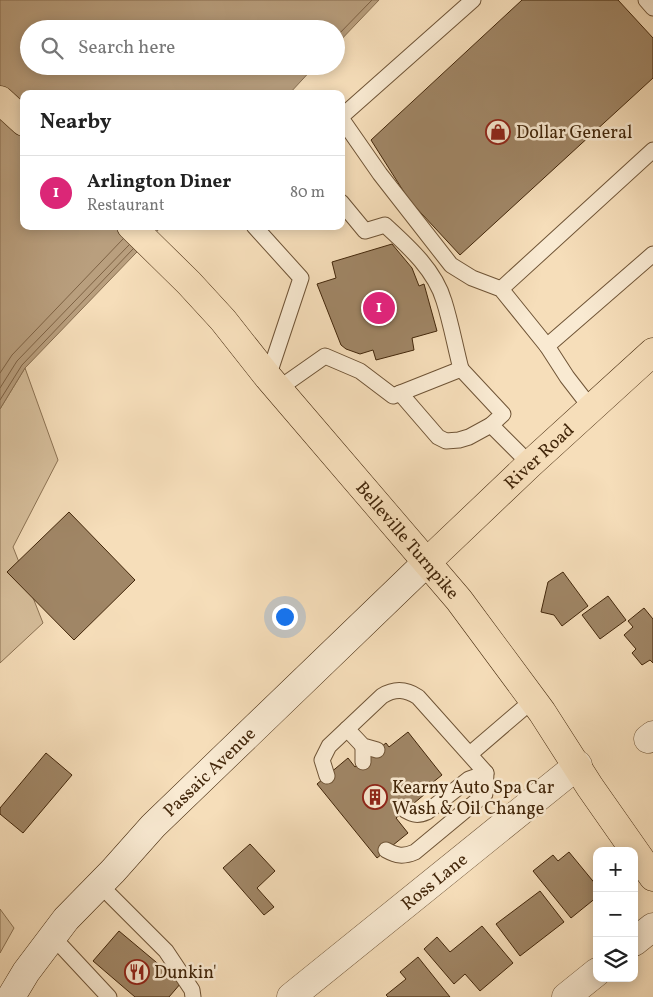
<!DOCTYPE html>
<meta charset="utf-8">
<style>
body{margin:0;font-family:Vollkorn,serif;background:#f2f2f2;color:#222}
.controls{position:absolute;right:15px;bottom:15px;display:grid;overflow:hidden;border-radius:10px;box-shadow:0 2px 12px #0003}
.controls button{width:45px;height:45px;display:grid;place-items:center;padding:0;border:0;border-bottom:1px solid #e0e0e0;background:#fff;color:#222;font:25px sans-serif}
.you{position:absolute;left:284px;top:616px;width:18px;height:18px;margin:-12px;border:4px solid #fff;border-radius:50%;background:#1a73e8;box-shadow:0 0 0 8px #1a73e833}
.badge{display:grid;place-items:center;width:32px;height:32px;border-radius:50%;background:#db2777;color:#fff;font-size:16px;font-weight:700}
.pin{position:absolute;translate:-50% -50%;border:2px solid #fff;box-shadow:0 1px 5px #0006}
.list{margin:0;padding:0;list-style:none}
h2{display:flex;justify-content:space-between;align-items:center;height:65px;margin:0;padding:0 20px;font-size:21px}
h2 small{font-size:16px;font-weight:400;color:#767676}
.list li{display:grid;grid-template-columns:32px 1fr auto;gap:15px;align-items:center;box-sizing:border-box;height:75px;padding:0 20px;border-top:1px solid #e0e0e0}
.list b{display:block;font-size:19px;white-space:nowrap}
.list p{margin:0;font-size:16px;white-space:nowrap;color:#767676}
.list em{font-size:16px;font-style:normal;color:#767676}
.icon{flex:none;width:28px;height:28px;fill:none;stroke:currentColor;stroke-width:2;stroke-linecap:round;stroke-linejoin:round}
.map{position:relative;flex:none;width:653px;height:997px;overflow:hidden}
.search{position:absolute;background:#fff;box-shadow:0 2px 12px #0003;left:20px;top:20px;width:325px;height:55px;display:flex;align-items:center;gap:12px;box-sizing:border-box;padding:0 18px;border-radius:28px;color:#767676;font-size:19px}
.panel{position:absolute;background:#fff;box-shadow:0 2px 12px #0003;left:20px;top:90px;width:325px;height:140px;border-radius:10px}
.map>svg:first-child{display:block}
</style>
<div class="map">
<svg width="653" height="997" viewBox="0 0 653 997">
<rect width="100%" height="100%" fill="#f6deba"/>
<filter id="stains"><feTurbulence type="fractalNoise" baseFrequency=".004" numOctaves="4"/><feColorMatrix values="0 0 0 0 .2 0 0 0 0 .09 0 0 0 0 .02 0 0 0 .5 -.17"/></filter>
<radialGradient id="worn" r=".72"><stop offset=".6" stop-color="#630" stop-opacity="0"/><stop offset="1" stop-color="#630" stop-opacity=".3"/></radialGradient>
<g fill="#d7bf9c" stroke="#8c7253">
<path d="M25 368 58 460 13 547 43 623 0 663V409Z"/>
<path d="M0 909 14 928 0 953Z"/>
</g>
<path fill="#b99f7e" stroke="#896f50" d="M0 0H379L336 45V29H29V66H315L289 94H24V226H162L25 368 0 409Z"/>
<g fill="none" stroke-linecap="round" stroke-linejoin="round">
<g stroke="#7e6244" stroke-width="1">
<path d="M336 37 372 0"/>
<path d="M0 373 12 355 123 239"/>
<path d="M0 388 17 361 129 245"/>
<path d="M0 400 22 365 133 249"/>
</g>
</g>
<g fill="#a08666" stroke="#42260a">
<path d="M522 0H618L653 38V78L460 255 409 200 371 140Z"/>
<path d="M392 244 412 268 419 286 424 284 437 331 412 338 414 350 376 360 373 350 360 354 346 349 341 345 317 284 336 278 332 262Z"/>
<path d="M69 512 135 580 74 640 7 572Z"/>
<path d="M563 572 588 606 562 626 554 615 541 612 548 582Z"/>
<path d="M608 596 626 620 600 639 582 615Z"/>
<path d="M644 608 653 619V663L650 660 642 665 632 653 636 649 624 635 633 627 628 621Z"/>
<path d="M408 732 442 775 422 791 425 794 396 818 408 833 377 858 317 784 348 758 355 767 386 743 389 747Z"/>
<path d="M46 753 72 775 23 833 0 814V808Z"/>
<path d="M250 844 275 871 257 888 274 907 264 915 223 868Z"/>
<path d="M569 852 597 886V897L571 918 533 871 553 855 558 861Z"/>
<path d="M540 891 564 922 520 956 496 924Z"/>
<path d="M482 926 513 963 480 991 465 974 454 984 424 949 437 937 450 952Z"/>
<path d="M119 931 181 983 169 997H135L93 961Z"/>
<path d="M418 957 450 997H388L386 995 406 979 400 972Z"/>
</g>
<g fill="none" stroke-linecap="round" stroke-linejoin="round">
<defs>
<g id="lane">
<path d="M646 0 653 8"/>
<path d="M341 117 473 0"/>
<path d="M341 118 380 174 451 265 472 278 501 289 547 346 567 377 591 408"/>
<path d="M254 226 301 278 268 377"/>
<path d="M501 289 653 150"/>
<path d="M547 346 653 254"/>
<path d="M278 389 325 356 360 371 393 396 461 369C455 346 451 323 444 301 435 270 408 246 385 225L365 231 341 202"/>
<path d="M400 393 438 437 446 441 459 440 469 437 491 425 503 414 461 369"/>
<path d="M491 425 530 464"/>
<path d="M347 729 363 746 377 750"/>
<path d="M470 754 533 700"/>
<path d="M363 762V746"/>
<path d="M327 776 322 760 329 746 382 696C395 688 406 689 418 697L486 773 485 794 415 852C403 857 397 856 386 850"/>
<path d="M405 810C414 815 418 816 427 812L469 779 486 773"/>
<path d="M100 885 166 951 192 990 193 997"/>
<path d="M53 937 109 997"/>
</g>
<g id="street">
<path d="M648 739 653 735"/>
<path d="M634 942 653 927"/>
<path id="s1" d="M291 997 578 765"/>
<path d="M566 997 597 972"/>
</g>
<g id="secondary">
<path id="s2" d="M11 997 26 972 66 919 113 871 153 826 427 562"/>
</g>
<g id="primary">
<path d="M0 100 24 122"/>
<path id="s3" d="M131 226 189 283 223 320 268 377 459 600 542 712 590 787 653 877"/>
<path id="s4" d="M427 562 530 464 653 352"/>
</g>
</defs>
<use href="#lane" stroke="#6f5436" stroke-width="17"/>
<use href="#street" stroke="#6f5436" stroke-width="29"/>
<use href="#secondary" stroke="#42260a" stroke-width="29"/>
<use href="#primary" stroke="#42260a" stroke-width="29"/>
<use href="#lane" stroke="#f9ead2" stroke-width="15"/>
<use href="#street" stroke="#f9ead2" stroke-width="28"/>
<use href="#secondary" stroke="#f9ead2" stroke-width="28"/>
<use href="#primary" stroke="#f6deba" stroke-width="28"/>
</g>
<defs>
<symbol id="shop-ring" viewBox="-11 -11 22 22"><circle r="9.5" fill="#f9ead2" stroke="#8f2418" stroke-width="1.5"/><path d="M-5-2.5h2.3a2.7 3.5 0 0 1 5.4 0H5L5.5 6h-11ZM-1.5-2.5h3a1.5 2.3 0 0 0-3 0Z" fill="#8f2418"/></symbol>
<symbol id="building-ring" viewBox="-11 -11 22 22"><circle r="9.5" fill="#f9ead2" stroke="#8f2418" stroke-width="1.5"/><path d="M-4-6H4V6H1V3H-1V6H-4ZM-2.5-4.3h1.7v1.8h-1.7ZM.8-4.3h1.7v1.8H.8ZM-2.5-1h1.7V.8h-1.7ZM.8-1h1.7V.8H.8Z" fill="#8f2418"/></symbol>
<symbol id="restaurant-ring" viewBox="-11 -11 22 22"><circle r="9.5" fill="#f9ead2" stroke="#8f2418" stroke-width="1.5"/><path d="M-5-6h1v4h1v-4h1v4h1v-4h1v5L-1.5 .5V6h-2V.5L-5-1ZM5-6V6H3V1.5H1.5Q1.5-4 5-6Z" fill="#8f2418"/></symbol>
</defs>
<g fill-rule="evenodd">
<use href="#shop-ring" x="484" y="118" width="28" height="28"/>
<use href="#building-ring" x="361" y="783" width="28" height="28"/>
<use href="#restaurant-ring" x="123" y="958" width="28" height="28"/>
</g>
<g text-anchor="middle" stroke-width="5" stroke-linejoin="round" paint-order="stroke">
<g font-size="18" fill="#42260a" stroke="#f9ead2" text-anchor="start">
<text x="516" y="138">Dollar General</text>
<text x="392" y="793">Kearny Auto Spa Car<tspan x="392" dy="21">Wash &amp; Oil Change</tspan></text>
<text x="154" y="978">Dunkin'</text>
</g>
<g font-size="18" fill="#42260a" stroke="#f9ead2">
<text dy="6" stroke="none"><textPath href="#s4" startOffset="154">River Road</textPath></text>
<text dy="6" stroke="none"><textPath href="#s3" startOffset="419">Belleville Turnpike</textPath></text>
<text dy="6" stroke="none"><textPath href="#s2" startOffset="301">Passaic Avenue</textPath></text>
<text dy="6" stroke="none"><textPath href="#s1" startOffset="184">Ross Lane</textPath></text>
</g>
</g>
<rect width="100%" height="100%" filter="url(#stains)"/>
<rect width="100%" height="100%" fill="url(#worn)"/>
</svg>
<div class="controls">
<button>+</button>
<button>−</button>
<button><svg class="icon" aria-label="layers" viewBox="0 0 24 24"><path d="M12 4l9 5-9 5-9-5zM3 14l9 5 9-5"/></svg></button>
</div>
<div class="you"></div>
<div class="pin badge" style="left:379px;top:308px">1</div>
<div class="search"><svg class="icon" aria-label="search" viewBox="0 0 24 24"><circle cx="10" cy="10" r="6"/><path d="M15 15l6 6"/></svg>Search here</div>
<section class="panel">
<h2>Nearby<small></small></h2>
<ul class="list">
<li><span class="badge">1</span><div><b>Arlington Diner</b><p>Restaurant</p></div><em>80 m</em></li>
</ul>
</section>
</div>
